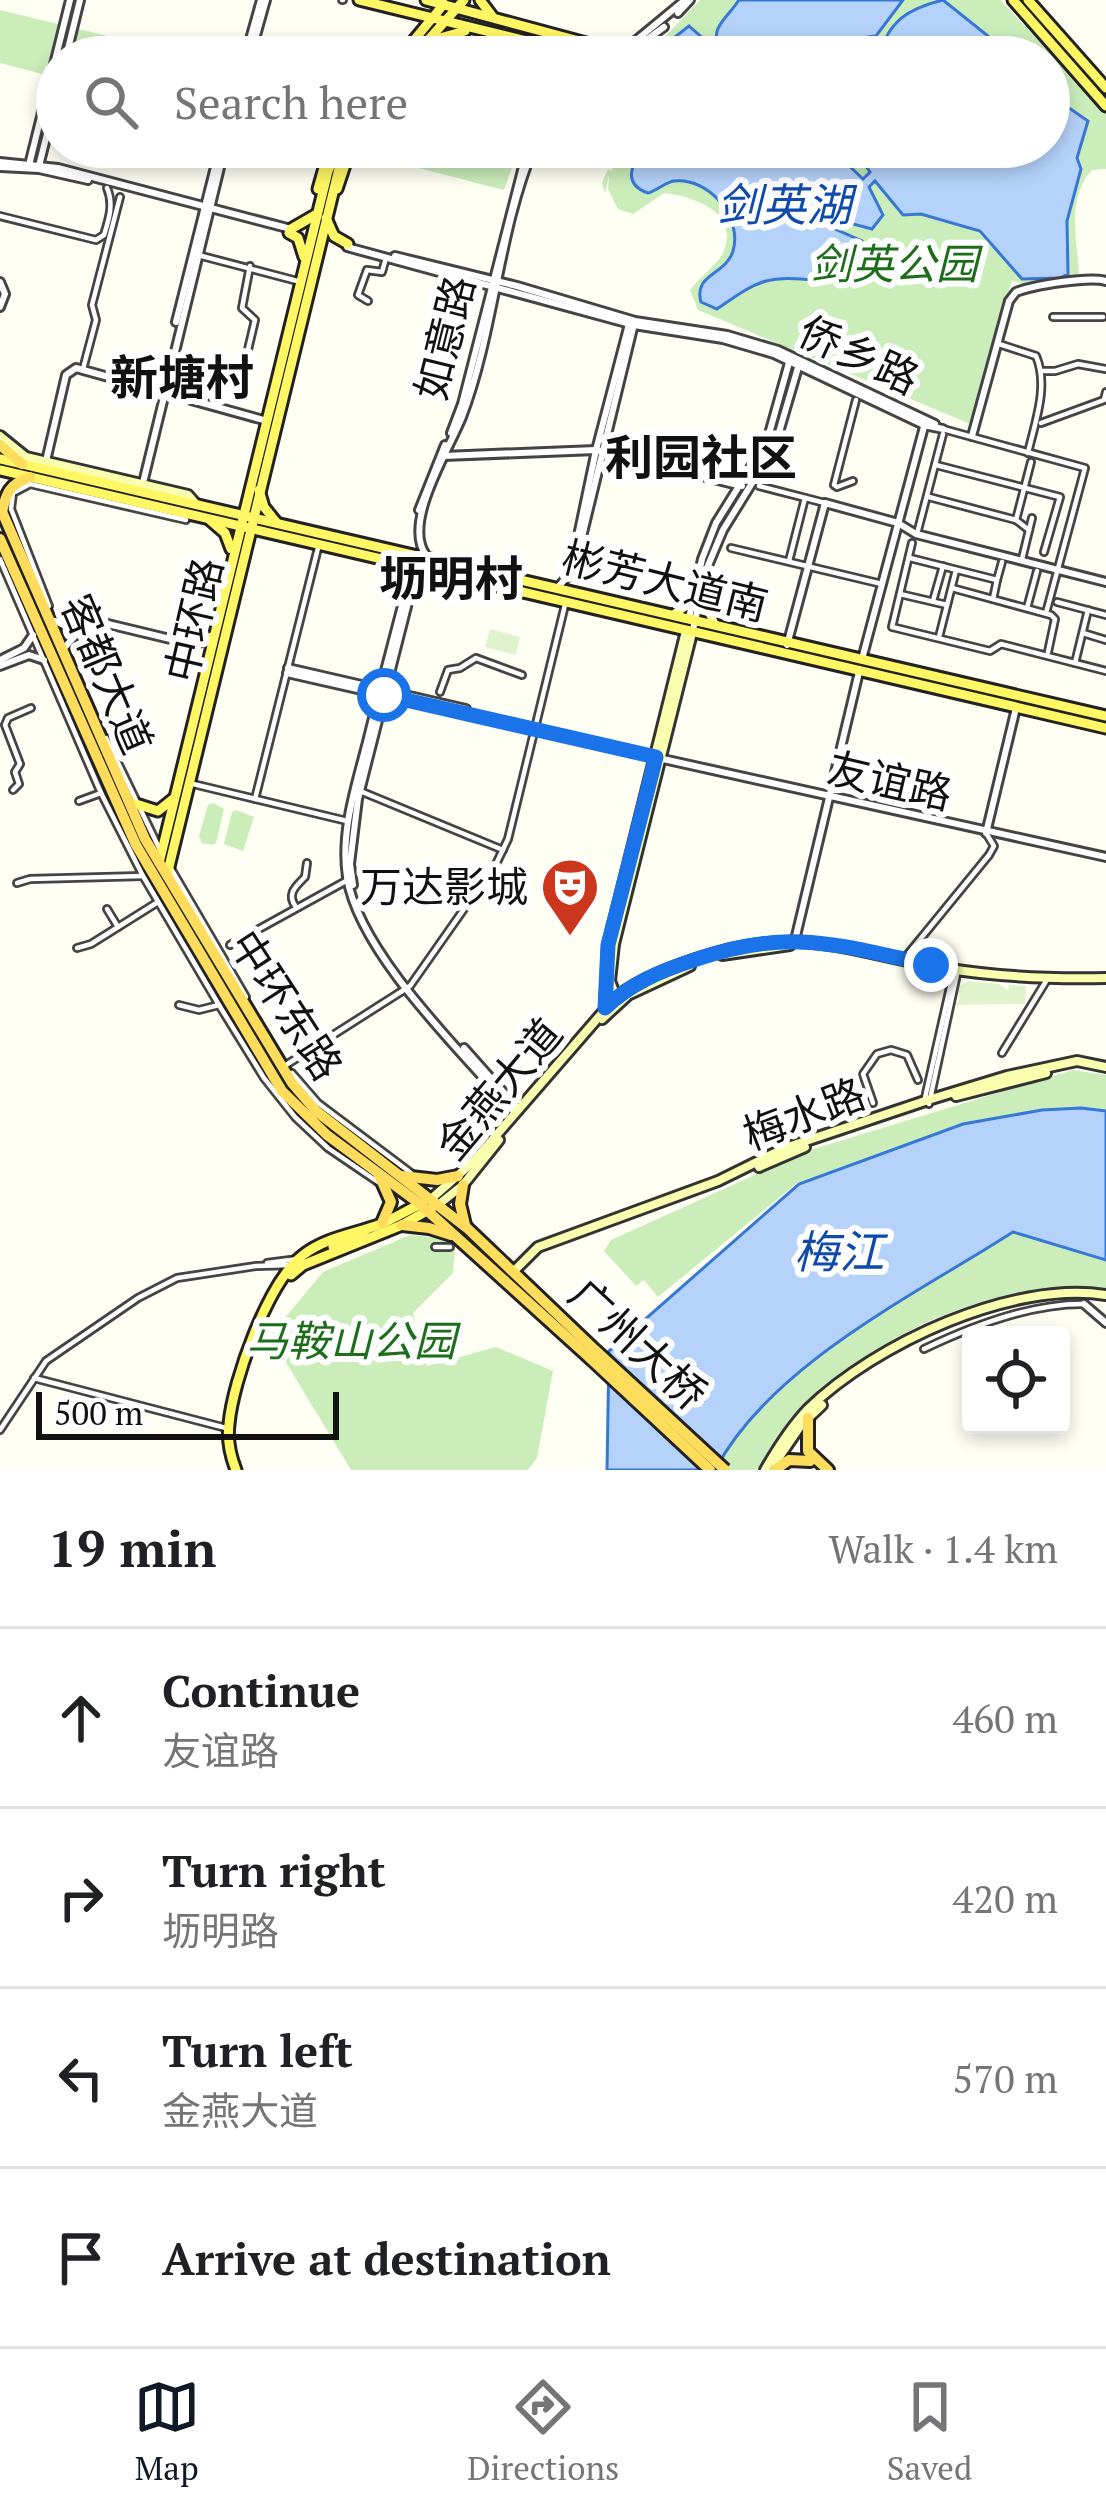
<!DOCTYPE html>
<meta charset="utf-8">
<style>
body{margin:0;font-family:"PT Serif","Noto Sans SC",serif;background:#f6f6f6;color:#202124}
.controls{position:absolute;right:36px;bottom:36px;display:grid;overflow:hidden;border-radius:12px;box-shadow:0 6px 18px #0003}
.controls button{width:108px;height:108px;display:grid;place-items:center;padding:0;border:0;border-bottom:3px solid #e0e0e0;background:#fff;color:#202124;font:60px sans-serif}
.scale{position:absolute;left:36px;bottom:30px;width:303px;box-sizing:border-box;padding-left:12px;border:6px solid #111;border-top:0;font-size:33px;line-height:42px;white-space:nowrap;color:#111;-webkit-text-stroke:9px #fff;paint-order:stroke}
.stop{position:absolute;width:36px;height:36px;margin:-27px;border:9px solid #1a73e8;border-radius:50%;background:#fff}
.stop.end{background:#1a73e8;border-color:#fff;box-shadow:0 3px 12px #0008}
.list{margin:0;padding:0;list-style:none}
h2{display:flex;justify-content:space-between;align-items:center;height:156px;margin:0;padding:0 48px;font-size:51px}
h2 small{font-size:39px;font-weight:400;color:#757577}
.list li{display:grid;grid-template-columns:78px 1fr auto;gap:36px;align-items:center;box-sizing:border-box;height:180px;padding:0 48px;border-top:3px solid #e0e0e0}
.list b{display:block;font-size:45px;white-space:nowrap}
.list p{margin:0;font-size:39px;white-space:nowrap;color:#757577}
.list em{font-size:39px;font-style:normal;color:#757577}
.icon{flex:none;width:66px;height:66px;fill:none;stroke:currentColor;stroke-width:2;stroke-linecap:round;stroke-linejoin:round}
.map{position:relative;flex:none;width:1106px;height:1470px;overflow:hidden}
.search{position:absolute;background:#fff;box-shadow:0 6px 18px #0003;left:36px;right:36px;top:36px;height:132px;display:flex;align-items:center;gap:30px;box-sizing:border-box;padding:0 42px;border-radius:66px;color:#757577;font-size:45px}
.sheet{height:876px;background:#fff}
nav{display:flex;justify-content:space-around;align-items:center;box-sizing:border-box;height:168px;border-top:3px solid #e0e0e0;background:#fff;font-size:33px;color:#757577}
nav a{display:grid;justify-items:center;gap:6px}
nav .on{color:#111827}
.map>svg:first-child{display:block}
</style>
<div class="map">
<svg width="1106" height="1470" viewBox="0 0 1106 1470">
<rect width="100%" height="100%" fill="#fffff4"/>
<g fill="#cbedba">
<path d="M700 0H1000L1106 111V169L1092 170C1066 199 1077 238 1079 273 1063 287 1031 289 1012 280L970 424 698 310 690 290C700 277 716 266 723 253 741 213 694 196 664 193L633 214 618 209 608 189 609 175 605 193 602 183 608 169 611 171 626 147H1049V57H651L663 39Z"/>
<path d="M0 10 194 57H57V78L0 63Z"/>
<path d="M336 147H519L504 190Z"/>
<path d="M213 803 224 809 216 843 212 845 202 843 199 836 208 805Z"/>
<path d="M236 810 254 817 243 851 224 844 232 812Z"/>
<path d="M1073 1070 1106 1075V1111L1042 1110 963 1124 892 1153 797 1183 658 1297 644 1280 636 1286 604 1251 611 1240 810 1150Z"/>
<path d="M1013 1232 1106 1260V1292C968 1276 830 1355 757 1470H715C771 1364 915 1295 1013 1232Z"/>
<path d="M410 1235 438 1238 455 1247 453 1273 413 1313 427 1366 496 1347 553 1371 537 1458 528 1470H351L270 1336 323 1272Z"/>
</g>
<g fill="#dff4cc">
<path d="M490 629 520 637 516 655 485 647Z"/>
<path d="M969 981 999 984 1008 990 1009 985 1026 986 1025 1004 954 1005 959 1001V986Z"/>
</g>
<g fill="#b5d3fa" stroke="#3778d7" stroke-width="3">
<path d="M739 0H903L876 36 818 44 801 57H723C707 27 723 24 739 0Z"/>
<path d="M943 0 988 36 1002 57H879C888 20 910 8 943 0Z"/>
<path d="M689 26 707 42 713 57H661L675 37Z"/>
<path d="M1049 94 1088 121 1077 158 1081 169 1067 221 1068 274 1060 278 1022 279 980 231 921 214 903 215 875 181 869 187 883 215 872 229 842 221 835 225V229L862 241C856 303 808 270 766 281 748 286 732 299 717 309L701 302C693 274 726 275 733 251 743 218 709 177 674 181 666 182 656 191 648 193 622 184 632 165 642 147H836L833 160H843L863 179 870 172 853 147H1049Z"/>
<path d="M1081 1108 1106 1111V1260L1013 1232C915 1295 771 1364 715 1470H607L609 1351 799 1184 963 1124 1042 1110Z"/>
</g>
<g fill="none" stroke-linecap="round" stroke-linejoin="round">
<defs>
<g id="minor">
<path d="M342 0H343"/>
<path d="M0 216 96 240 104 235C109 219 114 204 107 188"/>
<path d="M198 255 301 282"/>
<path d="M368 301 358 295 367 270 382 272 386 258"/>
<path d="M1053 317H1103"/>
<path d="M999 344 1036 356C1049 386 1035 422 1028 453"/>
<path d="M83 369 96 320 92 305 120 197"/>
<path d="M1041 371H1055L1078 364 1106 369"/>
<path d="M242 375 255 320 242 308 250 266"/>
<path d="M1041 423 1104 400 1106 392"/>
<path d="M943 429 1085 468 1046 613"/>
<path d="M936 465 1060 497 1044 552"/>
<path d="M853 481 837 487 834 485 856 400"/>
<path d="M759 486 825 503"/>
<path d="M929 497 1016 520"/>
<path d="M918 530 943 434"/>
<path d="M1029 530 1016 520 1031 462"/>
<path d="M912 543 892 627 990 651 1001 644 1106 671"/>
<path d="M731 548 882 584"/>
<path d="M910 558 997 580 993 599"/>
<path d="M0 559 101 793 143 876 219 1005 264 1078 295 1117 328 1148 378 1182"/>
<path d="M1022 559 1032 518"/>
<path d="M789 561 805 498"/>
<path d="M997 580 1002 562"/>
<path d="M952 588 1051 615 1055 619 1048 652"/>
<path d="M900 594 947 605"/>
<path d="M933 601 943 566"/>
<path d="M1057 602 1106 615"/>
<path d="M49 606 11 509 13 493 30 484 186 520"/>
<path d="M1027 608 1037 571"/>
<path d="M1083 633 1106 640"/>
<path d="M939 637 956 570"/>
<path d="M1075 663 1088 610"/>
<path d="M440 692 448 670 460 668 476 658 522 675"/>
<path d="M106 738 161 852"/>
<path d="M189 783 347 821"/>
<path d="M13 790 19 784 15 772 20 764 5 725 8 718 31 708"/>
<path d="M360 791 503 850"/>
<path d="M255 799 318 548"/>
<path d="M79 801 101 793"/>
<path d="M170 867 246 997"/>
<path d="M17 883 30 879 143 876"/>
<path d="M296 907C286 894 296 886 305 877L307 863"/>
<path d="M107 909 118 927"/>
<path d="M230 945 346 881"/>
<path d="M77 948 91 944 158 902"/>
<path d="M904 959 989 855 994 846 986 833"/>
<path d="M179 1005 199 1010 219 1005"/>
<path d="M1002 1053 1048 978"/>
<path d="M286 1065 410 986 497 862 508 839 565 605"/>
<path d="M292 1073 318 1103 411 1173"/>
<path d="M925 1098 953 974"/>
<path d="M873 1103 863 1074 877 1054 891 1050 907 1055 918 1080"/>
<path d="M929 1104 957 974"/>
<path d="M435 1247H450"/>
<path d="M267 1263 298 1259"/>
<path d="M924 1349C972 1326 1031 1303 1085 1304"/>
<path d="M34 1378 226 1428"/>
<path d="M0 1430 46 1361 138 1298 177 1278 256 1266 292 1265"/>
</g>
<g id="tertiary">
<path d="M678 13 690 0"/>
<path d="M626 55 664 27"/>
<path d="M66 57 80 0"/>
<path d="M245 57 261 0"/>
<path d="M250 57 266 0"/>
<path d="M616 57 685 0"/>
<path d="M0 162 58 168 291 229"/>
<path d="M29 165 70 0"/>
<path d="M39 166 57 94"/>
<path d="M0 167 39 169 88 180"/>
<path d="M347 247 634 325 723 339 774 354 924 425 943 429"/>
<path d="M395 256 517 286 635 321 727 335 778 350 935 424"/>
<path d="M0 282 5 294 0 307"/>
<path d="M176 322 220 147"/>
<path d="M451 433 462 404 528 147"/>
<path d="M972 436 1009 301 1016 292C1034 285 1089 276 1106 281"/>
<path d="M443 456 596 450 742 486"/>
<path d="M46 461 66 375 76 368 267 421"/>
<path d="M142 487 225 147"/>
<path d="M419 510 445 445"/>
<path d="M580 545 634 324"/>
<path d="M426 555C402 523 449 450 462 417 495 331 498 233 534 147"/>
<path d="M399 564 408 574V583C394 636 380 689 367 742 356 785 340 832 347 877 359 954 464 1054 515 1113"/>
<path d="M558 587 570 574 596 450 629 324"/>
<path d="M689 618 702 559 716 523 767 441 790 359"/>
<path d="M55 621 70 628 108 624 191 644"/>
<path d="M692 634 707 568 723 530 775 446 799 364"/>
<path d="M787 645 825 503 898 523 916 534 1106 582"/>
<path d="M66 646 81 629"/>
<path d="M862 659 925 423"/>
<path d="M0 660 24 648 33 635"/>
<path d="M0 666 29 655 44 660"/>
<path d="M288 668 466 709"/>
<path d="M287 673 656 757"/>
<path d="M663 759 1106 857"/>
<path d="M986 833 1016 708"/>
<path d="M353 885 350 864 358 799 413 583 427 571"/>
<path d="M795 940 859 672"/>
<path d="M464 1048 519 1110"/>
<path d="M1084 1304 1106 1323"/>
</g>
<g id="secondary">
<path d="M0 436 26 457 188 495 195 503"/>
<path d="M701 595 715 625"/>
<path d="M674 614 692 602"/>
<path d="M722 955 790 945"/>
<path d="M616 997 610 981 614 944 691 637"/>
<path d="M605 1008 608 945 685 635"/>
<path d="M602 1019 628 995 690 966"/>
<path d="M956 1096 1046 1073"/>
<path d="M759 1167 805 1147"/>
<path d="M431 1199 473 1162 616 997C642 978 669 968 699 958 803 923 850 953 950 969 1000 977 1056 979 1106 978"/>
<path d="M438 1205 463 1185 499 1140"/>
<path d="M516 1269 538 1247 718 1181 785 1148 928 1100 1007 1076 1077 1061 1106 1067"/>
<path d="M775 1463 801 1425 822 1405"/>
<path d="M765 1470C777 1449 791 1427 808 1409 875 1344 1012 1280 1106 1295"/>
</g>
<g id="primary">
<path d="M359 0 592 57"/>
<path d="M426 0 627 54"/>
<path d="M480 0 492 16"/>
<path d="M1013 0 1106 106"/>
<path d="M1028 0 1106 88"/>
<path d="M429 41 465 31"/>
<path d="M400 57 444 4"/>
<path d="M413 57 464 0"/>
<path d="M318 189 330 147"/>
<path d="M337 189 351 147"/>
<path d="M326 218 334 236 348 244"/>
<path d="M291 229 317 214"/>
<path d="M289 233 298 238 304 257"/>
<path d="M0 459 1106 716"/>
<path d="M0 470 1106 728"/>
<path d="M259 490 264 507 276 522"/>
<path d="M210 520 225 533 231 549"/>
<path d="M191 644 212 637"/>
<path d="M136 804 158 811 173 799"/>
<path d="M159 863 328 171 339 147"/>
<path d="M167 875 343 152"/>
<path d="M333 1247 366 1230"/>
<path d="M291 1275 303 1265 402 1225 432 1208"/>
<path d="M236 1470C230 1455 227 1440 229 1424 233 1380 268 1282 303 1255 326 1237 355 1234 381 1224 395 1218 409 1209 423 1203"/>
</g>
<g id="trunk">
<path d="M0 445 22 464"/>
<path d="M0 507 145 839 292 1083 316 1111 467 1228 596 1351"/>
<path d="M2 512C6 493 10 484 30 477"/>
<path d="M0 539 136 845 282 1091 327 1135 420 1204 590 1358"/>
<path d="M379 1175 391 1202 382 1223"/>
<path d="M402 1176 437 1180 458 1176"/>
<path d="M463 1185 460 1204 465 1225"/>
<path d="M402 1225 429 1228 451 1235"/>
<path d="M808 1418V1451L828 1470"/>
<path d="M775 1470 789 1460 810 1461"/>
</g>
</defs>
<use href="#minor" stroke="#444" stroke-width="10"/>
<use href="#tertiary" stroke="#444" stroke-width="12"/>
<use href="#secondary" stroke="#333" stroke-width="14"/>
<use href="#primary" stroke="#222" stroke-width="15"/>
<use href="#trunk" stroke="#222" stroke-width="16"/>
<use href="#minor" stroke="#fff" stroke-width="4.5"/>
<use href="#tertiary" stroke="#fff" stroke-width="6"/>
<use href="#secondary" stroke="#f9ffaf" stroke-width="8"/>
<use href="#primary" stroke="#fff764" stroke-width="9"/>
<use href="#trunk" stroke="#fedc5c" stroke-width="10"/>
<defs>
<g id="trunk-bridge">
<path d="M596 1351 725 1470"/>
<path d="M590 1358 710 1470"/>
</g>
</defs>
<use href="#trunk-bridge" stroke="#222" stroke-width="16" stroke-linecap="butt"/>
<use href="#trunk-bridge" stroke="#fedc5c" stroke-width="10"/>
</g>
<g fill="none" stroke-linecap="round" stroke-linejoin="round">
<path stroke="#1a73e8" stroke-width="15" d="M384 695 656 757 608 945 605 1008C631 983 661 971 694 960 790 927 837 945 931 965"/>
</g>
<defs>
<symbol id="theatre-pin" viewBox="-11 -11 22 30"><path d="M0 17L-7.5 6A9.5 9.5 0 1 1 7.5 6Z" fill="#cc361d" stroke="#fff"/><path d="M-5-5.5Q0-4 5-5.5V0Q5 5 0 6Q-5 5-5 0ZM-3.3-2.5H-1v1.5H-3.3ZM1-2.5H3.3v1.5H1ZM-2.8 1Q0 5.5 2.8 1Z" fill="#fff"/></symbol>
</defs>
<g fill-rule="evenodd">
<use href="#theatre-pin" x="537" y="854" width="66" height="90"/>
</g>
<g text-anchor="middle" stroke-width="12" stroke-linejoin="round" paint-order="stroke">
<g font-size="42" font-style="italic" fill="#1c6e1b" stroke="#fff">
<text x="894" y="279">剑英公园</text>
<text x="351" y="1356">马鞍山公园</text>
</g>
<g font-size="42" fill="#111" stroke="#fff">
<text transform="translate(445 338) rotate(-76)" y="15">如意路</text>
<text transform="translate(859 355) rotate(25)" y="15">侨乡路</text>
<text transform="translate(665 581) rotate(14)" y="15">彬芳大道南</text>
<text transform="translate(194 620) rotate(-77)" y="15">中环路</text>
<text transform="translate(107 674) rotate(67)" y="15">客都大道</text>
<text transform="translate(890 781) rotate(13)" y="15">友谊路</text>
<text transform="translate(286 1005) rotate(57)" y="15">中环东路</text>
<text transform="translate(499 1089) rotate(-50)" y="15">金燕大道</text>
<text transform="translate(804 1114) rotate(-21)" y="15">梅水路</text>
<text transform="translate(638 1344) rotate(43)" y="15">广州大桥</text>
</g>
<g font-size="42" fill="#111" stroke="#fff" text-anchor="end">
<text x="528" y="902">万达影城</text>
</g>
<g font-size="45" font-style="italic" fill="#0f4aad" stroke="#fff">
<text x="784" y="221">剑英湖</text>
<text x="839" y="1268">梅江</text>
</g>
<g font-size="48" font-weight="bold" fill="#111" stroke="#fff">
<text x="182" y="395">新塘村</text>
<text x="701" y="475">利园社区</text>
<text x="451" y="596">坜明村</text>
</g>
</g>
</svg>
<div class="controls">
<button><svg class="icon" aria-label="locate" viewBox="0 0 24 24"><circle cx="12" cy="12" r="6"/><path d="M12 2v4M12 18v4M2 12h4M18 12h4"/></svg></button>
</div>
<div class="scale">500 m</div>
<div class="stop" style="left:384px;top:695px"></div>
<div class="stop end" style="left:931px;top:965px"></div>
<div class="search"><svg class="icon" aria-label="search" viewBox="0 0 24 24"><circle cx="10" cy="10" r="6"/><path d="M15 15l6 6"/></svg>Search here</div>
</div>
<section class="sheet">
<h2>19 min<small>Walk · 1.4 km</small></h2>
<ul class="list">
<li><svg class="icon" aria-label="ahead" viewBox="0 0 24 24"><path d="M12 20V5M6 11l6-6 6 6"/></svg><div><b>Continue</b><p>友谊路</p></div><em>460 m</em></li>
<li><svg class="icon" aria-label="right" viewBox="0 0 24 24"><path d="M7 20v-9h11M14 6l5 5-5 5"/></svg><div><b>Turn right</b><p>坜明路</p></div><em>420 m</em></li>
<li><svg class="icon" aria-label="left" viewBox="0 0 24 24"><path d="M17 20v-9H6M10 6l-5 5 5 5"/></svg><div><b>Turn left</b><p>金燕大道</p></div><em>570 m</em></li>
<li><svg class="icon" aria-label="arrive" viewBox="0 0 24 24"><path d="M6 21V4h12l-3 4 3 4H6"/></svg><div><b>Arrive at destination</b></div></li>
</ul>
</section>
<nav>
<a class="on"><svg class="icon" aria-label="map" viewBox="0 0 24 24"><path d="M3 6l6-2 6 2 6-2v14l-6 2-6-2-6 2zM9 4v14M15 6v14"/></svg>Map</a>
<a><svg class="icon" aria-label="directions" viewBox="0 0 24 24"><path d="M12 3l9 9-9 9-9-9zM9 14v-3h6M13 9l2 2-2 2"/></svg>Directions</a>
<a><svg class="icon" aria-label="saved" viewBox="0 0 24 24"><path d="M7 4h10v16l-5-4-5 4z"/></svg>Saved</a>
</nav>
